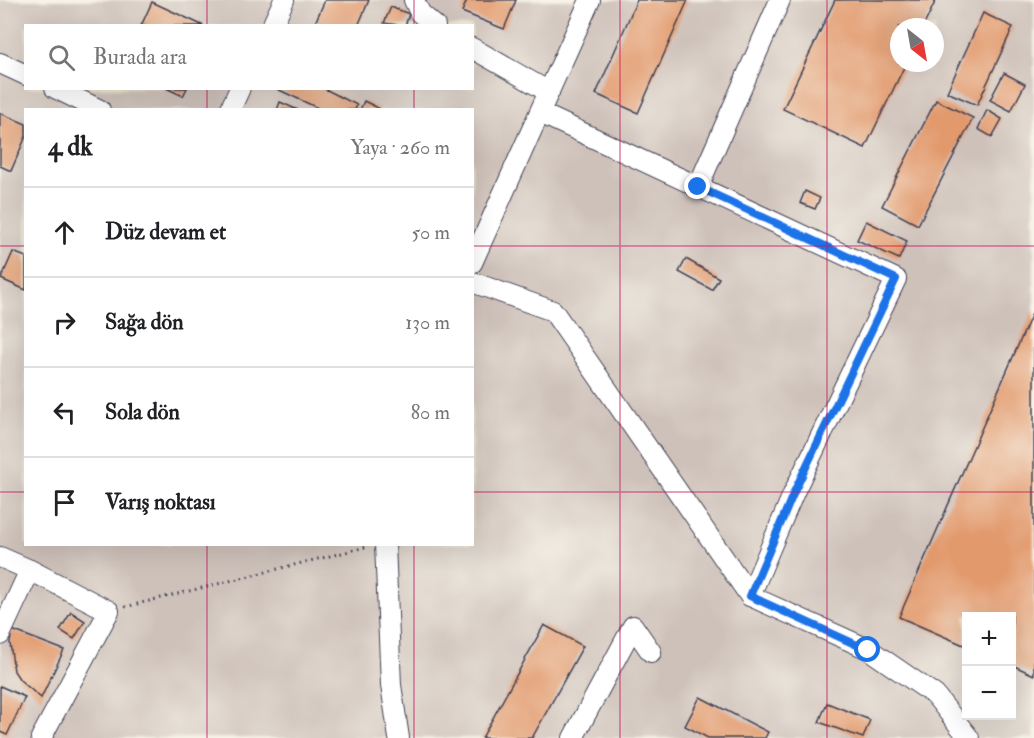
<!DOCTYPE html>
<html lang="tr">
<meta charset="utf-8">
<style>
body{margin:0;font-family:"IM FELL Double Pica",serif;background:#f2f2f2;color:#202124}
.controls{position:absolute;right:18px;bottom:18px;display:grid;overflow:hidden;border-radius:0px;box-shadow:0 6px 24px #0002}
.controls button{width:54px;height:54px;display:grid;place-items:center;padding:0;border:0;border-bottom:2px solid #e0e0e0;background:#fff;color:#202124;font:30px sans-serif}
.compass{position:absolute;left:890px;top:18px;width:54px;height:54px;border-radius:50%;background:#fff;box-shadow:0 6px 24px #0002;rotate:149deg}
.stop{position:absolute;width:18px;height:18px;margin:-14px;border:4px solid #1a73e8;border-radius:50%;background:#fff}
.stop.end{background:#1a73e8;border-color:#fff;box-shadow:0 2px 6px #0008}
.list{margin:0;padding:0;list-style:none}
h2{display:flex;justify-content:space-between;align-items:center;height:78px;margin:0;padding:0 24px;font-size:26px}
h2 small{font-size:20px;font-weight:400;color:#757577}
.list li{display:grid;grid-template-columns:39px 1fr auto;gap:18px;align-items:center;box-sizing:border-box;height:90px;padding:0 24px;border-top:2px solid #e0e0e0}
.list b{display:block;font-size:22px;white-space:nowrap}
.list em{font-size:20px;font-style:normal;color:#757577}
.icon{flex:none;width:33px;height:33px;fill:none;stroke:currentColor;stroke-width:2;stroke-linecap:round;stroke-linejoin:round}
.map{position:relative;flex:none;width:1034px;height:738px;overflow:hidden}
.search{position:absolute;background:#fff;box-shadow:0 6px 24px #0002;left:24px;top:24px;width:450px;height:66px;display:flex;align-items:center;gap:15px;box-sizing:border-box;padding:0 21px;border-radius:0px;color:#757577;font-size:22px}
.panel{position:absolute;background:#fff;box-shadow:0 6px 24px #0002;left:24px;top:108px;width:450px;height:438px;border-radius:0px}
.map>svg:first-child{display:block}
</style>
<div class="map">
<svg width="1034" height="738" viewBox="0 0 1034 738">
<rect width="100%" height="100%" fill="#f7f3e8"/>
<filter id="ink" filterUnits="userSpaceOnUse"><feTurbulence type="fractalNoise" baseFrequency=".0167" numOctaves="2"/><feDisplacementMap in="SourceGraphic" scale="12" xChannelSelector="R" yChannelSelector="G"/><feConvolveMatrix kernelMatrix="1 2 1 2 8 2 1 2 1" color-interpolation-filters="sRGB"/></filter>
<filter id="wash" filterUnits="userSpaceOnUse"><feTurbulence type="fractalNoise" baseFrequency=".008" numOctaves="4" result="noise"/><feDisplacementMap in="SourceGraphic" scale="24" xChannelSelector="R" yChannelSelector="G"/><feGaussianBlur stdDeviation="1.35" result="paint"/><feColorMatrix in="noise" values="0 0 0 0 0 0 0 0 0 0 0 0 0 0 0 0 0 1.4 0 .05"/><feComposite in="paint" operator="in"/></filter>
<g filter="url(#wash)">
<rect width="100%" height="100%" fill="#f1e9d2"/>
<path fill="#cec1ba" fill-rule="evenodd" d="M0 0H1034V738H0ZM26 26H472V88H26ZM899 27H935V63H899ZM26 110H472V544H26ZM966 616H1012V716H966Z"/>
<g id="blocks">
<g fill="#e2996c">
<path d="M325 0H369L358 26H317L315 23Z"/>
<path d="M467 0H516L504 29 462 12Z"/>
<path d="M637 0H688L638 113 596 94Z"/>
<path d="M835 0H936L923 27H899V63H906L865 148 783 109Z"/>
<path d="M152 2 204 26H141Z"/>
<path d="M391 7 409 14 405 26 384 23Z"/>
<path d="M983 13 1013 27 977 105 947 92Z"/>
<path d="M1004 73 1025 84 1011 111 990 100Z"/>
<path d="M166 88H187L183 96Z"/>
<path d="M275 88H323L357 105 355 110H322Z"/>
<path d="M936 100 973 118 918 225 882 206Z"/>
<path d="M364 101 382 110H360Z"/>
<path d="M280 102 298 110H277Z"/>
<path d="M987 110 1002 119 992 137 978 129Z"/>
<path d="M0 113 26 124V136L11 171 0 166Z"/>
<path d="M805 191 820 198 815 209 800 203Z"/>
<path d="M866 221 907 241 899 259 857 240Z"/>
<path d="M13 252 26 257V290L1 279Z"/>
<path d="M686 259 719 278 712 290 679 272Z"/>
<path d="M1034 309V675L1012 665V616H966V646L899 617Z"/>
<path d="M71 612 85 621 74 639 60 630Z"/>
<path d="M544 625 583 646 532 738H482Z"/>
<path d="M12 630 64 650 41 698 20 680 14 671 10 643Z"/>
<path d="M0 686 25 697 7 735 0 732Z"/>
<path d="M700 697 768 732 765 738H708L685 726Z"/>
<path d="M827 703 870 720 863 738 819 722Z"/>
</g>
</g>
</g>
<g filter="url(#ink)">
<use href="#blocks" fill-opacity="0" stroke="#414052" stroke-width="1.5"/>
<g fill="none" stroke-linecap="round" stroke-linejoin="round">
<defs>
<g id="minor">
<path d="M414 0 420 13 435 26"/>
<path d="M272 26 284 0"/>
<path d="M472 48 549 92"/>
<path d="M0 63 26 75"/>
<path d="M55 88 100 110"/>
<path d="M230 110 240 88"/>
<path d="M540 113 896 279 794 492 750 596"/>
<path d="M698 187 780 0"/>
<path d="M472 263 590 0"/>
<path d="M472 282 553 311 750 596 868 649 935 695 969 738"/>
<path d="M385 544 391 685 399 738"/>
<path d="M0 557 30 570 0 635"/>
<path d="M30 570 109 611 41 738"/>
<path d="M573 738 633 626 651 652"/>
</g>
</defs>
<use href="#minor" stroke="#414052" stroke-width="22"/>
<path stroke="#414052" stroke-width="3" stroke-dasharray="1.5 4.5" stroke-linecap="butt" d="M125 607 366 547"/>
<use href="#minor" stroke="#fff" stroke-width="20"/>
</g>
</g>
<g fill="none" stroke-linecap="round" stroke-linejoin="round" filter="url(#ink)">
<path stroke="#1a73e8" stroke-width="8" d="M698 187 896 279 794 492 750 596 868 650"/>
</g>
<path fill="none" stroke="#c2185b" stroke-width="1.5" stroke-opacity="0.55" d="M207 0V26M414 0V26M620 0V738M827 0V738M207 88V110M414 88V110M0 246H26M472 246H1034M0 492H26M472 492H1034M207 544V738M414 544V738"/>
</svg>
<div class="controls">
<button>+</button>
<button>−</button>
</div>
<svg class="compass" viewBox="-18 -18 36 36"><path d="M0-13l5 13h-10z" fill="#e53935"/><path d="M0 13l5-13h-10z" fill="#757577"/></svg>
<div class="stop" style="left:868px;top:650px"></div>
<div class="stop end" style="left:698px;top:187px"></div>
<div class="search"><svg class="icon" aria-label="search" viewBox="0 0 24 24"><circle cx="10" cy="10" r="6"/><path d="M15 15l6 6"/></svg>Burada ara</div>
<section class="panel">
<h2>4 dk<small>Yaya · 260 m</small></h2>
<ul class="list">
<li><svg class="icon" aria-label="ahead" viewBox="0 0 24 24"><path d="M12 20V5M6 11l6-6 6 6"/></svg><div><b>Düz devam et</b></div><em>50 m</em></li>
<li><svg class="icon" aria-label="right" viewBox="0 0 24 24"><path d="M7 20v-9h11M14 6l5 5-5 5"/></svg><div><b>Sağa dön</b></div><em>130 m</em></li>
<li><svg class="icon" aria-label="left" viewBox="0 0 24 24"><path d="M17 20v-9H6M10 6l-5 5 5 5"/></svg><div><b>Sola dön</b></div><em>80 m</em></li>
<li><svg class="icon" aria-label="arrive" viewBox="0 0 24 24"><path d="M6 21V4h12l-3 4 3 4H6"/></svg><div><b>Varış noktası</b></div></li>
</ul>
</section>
</div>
